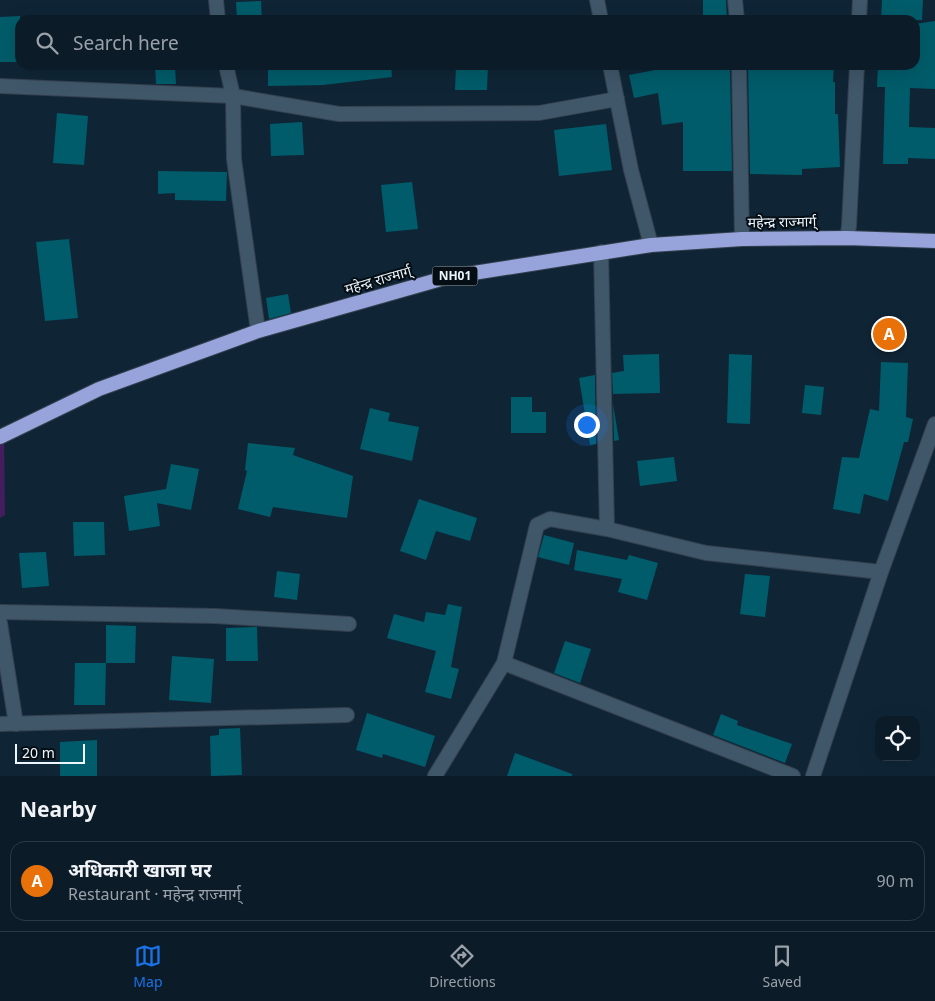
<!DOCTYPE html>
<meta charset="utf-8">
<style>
body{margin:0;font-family:"Noto Sans","Noto Sans Devanagari",sans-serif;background:#192934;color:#f1f3f6}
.controls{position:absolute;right:15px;bottom:15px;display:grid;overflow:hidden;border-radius:10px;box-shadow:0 5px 20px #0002}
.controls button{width:45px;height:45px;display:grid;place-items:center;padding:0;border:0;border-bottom:1px solid #2b3a45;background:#0b1c28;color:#f1f3f6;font:25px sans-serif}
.scale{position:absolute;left:15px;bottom:12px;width:70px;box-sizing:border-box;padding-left:5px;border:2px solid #eef6fd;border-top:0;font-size:14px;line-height:18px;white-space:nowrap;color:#eef6fd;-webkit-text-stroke:4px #050d15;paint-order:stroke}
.you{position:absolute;left:586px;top:424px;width:18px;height:18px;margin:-12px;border:4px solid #fff;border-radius:50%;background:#1a73e8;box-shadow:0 0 0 8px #1a73e833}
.badge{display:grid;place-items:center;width:32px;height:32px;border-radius:50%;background:#1a73e8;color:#fff;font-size:16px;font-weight:700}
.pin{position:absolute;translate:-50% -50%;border:2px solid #fff;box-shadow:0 1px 5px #0006}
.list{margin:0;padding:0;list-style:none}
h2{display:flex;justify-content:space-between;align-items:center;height:65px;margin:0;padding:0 20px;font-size:21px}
h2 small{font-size:16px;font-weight:400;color:#9aa1a8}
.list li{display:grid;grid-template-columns:32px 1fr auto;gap:15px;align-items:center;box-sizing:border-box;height:80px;margin:0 10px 10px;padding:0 10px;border:1px solid #2b3a45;border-radius:15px}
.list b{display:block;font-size:19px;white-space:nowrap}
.list p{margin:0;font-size:16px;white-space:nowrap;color:#9aa1a8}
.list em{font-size:16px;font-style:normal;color:#9aa1a8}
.icon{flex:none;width:28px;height:28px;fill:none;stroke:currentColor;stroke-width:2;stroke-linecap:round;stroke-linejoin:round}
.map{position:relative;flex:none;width:935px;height:776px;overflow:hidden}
.search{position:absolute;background:#0b1c28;box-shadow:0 5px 20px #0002;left:15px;right:15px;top:15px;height:55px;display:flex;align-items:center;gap:12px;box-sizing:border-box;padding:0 18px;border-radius:15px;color:#9aa1a8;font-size:19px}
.sheet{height:155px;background:#0b1c28}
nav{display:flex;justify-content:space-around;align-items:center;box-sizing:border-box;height:70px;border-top:1px solid #2b3a45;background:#0b1c28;font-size:14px;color:#9aa1a8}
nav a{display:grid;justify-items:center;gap:2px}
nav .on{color:#1a73e8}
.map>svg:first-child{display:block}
</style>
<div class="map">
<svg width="935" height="776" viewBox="0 0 935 776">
<rect width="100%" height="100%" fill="#0f2536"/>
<path fill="#441d5f" d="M4 435 5 515 0 518V437Z"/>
<g fill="#005c6a">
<path d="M703 0H726L727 20H703Z"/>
<path d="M882 0H923L922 20H881Z"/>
<path d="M261 1 262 20H237L236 2Z"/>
<path d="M20 16V62H0V17Z"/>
<path d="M935 21V89L910 88 909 127 935 128V159L908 158V164H883L885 87H877L878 65H915V24Z"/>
<path d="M155 65H175L176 84H156Z"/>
<path d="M268 65H391L392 77 323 85 268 86Z"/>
<path d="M456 65H488L487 90H455Z"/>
<path d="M682 65H725V67H730L732 171H683V122L662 125 658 93 634 98 629 75Z"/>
<path d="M834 65 833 82H835V114H838L840 167 802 169V175L750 174 748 66Z"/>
<path d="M57 113 88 116 84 165 53 163Z"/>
<path d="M302 122 304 155 271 156 270 124Z"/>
<path d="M606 124 612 170 559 176 554 130Z"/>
<path d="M158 171 227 172 226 201 175 200V193L158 194Z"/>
<path d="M412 182 418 229 386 232 381 185Z"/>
<path d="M69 239 78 318 45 321 36 242Z"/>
<path d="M288 294 291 313 269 319 266 298Z"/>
<path d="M659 354 660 393 613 394 612 373 624 371 623 355Z"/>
<path d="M729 354 752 355 750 424 727 423Z"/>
<path d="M881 362 908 363 906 417 913 419 908 442H904L888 501 864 494 860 514 833 509 842 457 859 458 870 409 879 411Z"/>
<path d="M595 375 596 444 590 445 579 378Z"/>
<path d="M805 385 824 387 821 415 802 413Z"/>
<path d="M511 397H532V412H546V433H511Z"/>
<path d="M613 404 619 440 614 441Z"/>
<path d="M370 408 390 413 388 421 419 427 412 461 360 449Z"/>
<path d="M248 443 295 448 293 455 353 476 347 518 273 507 270 517 238 509 247 471 245 470Z"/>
<path d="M674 457 677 481 640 486 637 461Z"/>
<path d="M171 464 199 469 191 510 157 503 160 526 129 531 124 496 166 489Z"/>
<path d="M419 499 477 518 470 541 436 531 426 560 400 551Z"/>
<path d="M73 522H104L105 555 74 556Z"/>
<path d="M544 535 574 543 569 565 538 557Z"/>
<path d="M577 550 627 560 629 555 658 563 647 600 618 592 622 579 574 570Z"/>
<path d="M46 552 49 586 22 588 19 553Z"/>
<path d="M277 571 300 574 297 600 274 597Z"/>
<path d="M745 574 770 576 765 617 740 614Z"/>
<path d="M448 604 462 607 451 667 459 669 451 699 425 692 436 651 387 638 394 614 424 622 426 612 445 615Z"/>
<path d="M106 625 136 626 135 663H106Z"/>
<path d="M257 627 258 661H226V628Z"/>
<path d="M565 641 591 649 580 683 554 673Z"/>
<path d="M172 656 214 659 211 703 169 700Z"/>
<path d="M75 663H106L105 705H74Z"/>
<path d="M367 713 435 736 425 767 383 754 382 758 356 750Z"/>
<path d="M721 714 738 721 737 725 792 744 785 763 713 735Z"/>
<path d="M240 728 242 775 211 776 210 736 219 735V729Z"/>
<path d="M97 740V776H60V742Z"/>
<path d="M515 753 572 774V776H507Z"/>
</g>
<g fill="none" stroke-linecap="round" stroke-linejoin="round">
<defs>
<g id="minor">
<path d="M216 0 218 20"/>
<path d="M597 0 601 20"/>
<path d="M735 0 737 20"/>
<path d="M859 20 860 0"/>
<path d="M226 65 233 96 234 159 258 331"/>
<path d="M610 65 631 170 651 245"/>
<path d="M739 65 742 239"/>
<path d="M0 86 233 96 339 114 539 113 617 99"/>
<path d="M847 238 849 226 857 65"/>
<path d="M601 252 607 529"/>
<path d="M0 612 215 616 349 624"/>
<path d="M0 623 16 724"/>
<path d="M504 663 793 776"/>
<path d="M0 724 347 715"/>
<path d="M435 776 504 663 537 525 550 519 607 529 706 553 881 572"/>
<path d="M813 776 881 572 935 424"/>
</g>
<path id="trunk" d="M0 437 99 389 258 331 448 277 651 245 742 239 847 238 935 241"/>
</defs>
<use href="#minor" stroke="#34404e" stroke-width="16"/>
<use href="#trunk" stroke="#34404e" stroke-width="16"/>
<use href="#minor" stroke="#40576a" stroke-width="14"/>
<use href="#trunk" stroke="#96a4db" stroke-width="14"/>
</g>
<g text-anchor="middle" stroke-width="4" stroke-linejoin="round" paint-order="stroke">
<rect fill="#050d15" stroke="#a8b0b7" stroke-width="1" x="432.5" y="266.5" width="45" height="19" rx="4"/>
<g font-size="12" font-weight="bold" fill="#eef6fd">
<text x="455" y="280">NH01</text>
</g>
<g font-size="14" fill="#eef6fd" stroke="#050d15">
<text transform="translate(782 222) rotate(-1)" y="5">महेन्द्र राज्मार्ग्</text>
<text transform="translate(378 280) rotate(-16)" y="5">महेन्द्र राज्मार्ग्</text>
</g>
</g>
</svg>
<div class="controls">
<button><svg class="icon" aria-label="locate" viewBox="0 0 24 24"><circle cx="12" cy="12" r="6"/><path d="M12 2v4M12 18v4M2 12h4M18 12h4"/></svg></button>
</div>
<div class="scale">20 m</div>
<div class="you"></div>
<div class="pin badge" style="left:889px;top:334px;background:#e8710a">A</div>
<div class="search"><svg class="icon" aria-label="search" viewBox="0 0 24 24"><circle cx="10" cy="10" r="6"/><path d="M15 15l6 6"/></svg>Search here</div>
</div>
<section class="sheet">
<h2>Nearby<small></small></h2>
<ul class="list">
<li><span class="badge" style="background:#e8710a">A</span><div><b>अधिकारी खाजा घर</b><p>Restaurant · महेन्द्र राज्मार्ग्</p></div><em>90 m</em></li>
</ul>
</section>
<nav>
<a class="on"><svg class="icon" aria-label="map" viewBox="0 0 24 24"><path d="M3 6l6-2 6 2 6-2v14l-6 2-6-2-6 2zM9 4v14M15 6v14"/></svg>Map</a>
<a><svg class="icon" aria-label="directions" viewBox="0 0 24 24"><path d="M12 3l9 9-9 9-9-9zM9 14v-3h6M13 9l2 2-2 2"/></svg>Directions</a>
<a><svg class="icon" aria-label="saved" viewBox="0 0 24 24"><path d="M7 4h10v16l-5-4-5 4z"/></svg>Saved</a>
</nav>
